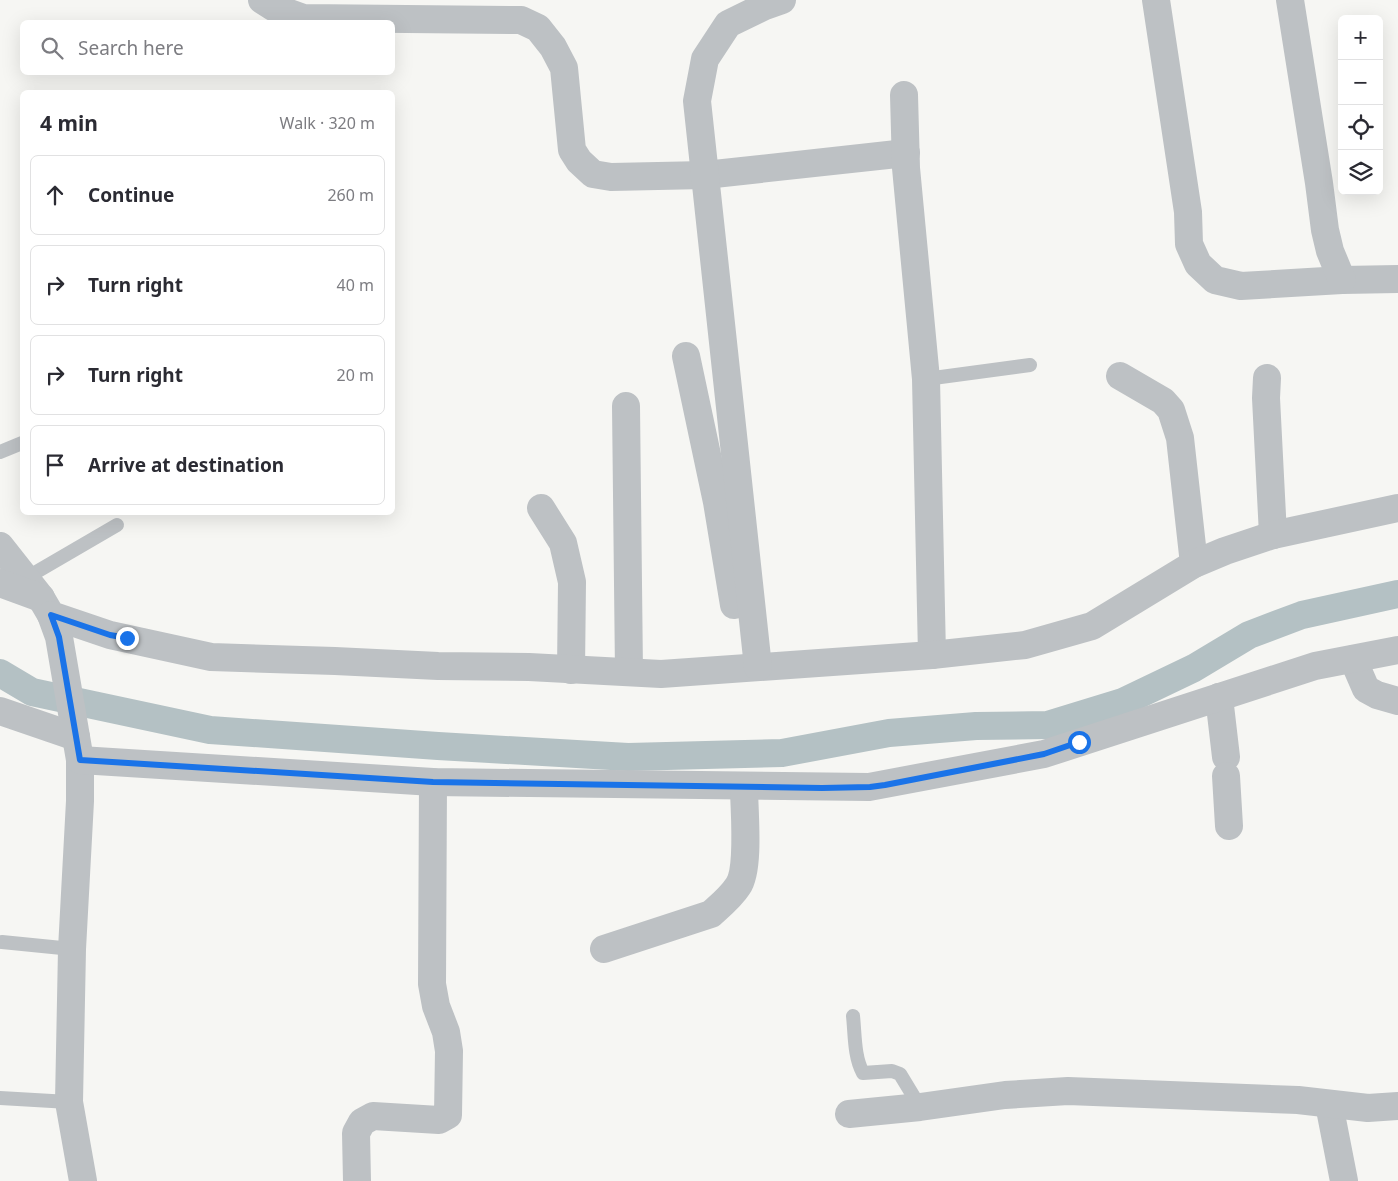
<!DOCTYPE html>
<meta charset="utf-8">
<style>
body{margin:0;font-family:"Noto Sans",sans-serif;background:#f7f7f7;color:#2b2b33}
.controls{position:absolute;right:15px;top:15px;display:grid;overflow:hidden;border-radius:8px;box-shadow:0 5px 20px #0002}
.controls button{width:45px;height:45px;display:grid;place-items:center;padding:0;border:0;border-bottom:1px solid #e1e1e2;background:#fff;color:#2b2b33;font:25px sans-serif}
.stop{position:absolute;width:15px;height:15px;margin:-11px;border:4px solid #1a73e8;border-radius:50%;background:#fff}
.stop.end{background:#1a73e8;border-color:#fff;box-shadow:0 1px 5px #0008}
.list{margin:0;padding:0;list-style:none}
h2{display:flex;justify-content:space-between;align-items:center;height:65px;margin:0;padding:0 20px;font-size:21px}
h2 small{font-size:16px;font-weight:400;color:#7c7c81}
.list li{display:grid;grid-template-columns:32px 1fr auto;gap:15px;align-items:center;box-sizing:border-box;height:80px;margin:0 10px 10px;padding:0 10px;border:1px solid #e1e1e2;border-radius:8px}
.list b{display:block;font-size:19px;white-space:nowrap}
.list em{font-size:16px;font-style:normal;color:#7c7c81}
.icon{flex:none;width:28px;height:28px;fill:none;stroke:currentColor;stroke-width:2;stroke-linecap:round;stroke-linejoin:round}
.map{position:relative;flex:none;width:1398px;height:1181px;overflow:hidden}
.search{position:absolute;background:#fff;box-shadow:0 5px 20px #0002;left:20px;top:20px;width:375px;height:55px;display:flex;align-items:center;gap:12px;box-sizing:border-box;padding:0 18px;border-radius:8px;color:#7c7c81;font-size:19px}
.panel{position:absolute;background:#fff;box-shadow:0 5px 20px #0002;left:20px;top:90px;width:375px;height:425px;border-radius:8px}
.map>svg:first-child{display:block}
</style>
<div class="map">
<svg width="1398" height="1181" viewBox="0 0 1398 1181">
<rect width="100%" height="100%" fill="#f6f6f3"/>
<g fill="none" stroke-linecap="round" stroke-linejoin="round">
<path stroke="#b4c1c4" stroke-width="28" d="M0 673 32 692 210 730 438 746 628 757 782 753 889 733 976 726 1048 725 1123 702 1194 668 1249 635 1302 615 1398 594"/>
<g stroke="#bdc1c4" stroke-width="14">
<path d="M926 379 1030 365"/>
<path d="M0 452 22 443"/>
<path d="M26 578 117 525"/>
<path d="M2 942 72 949"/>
<path d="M853 1016C855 1034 854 1057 863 1073L892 1071 900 1074 920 1107"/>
<path d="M0 1098 69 1102"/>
</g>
<g stroke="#bdc1c4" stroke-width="28">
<path d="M262 0 273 7 303 18 521 20 538 28 553 47 564 68 572 150 579 161 593 174 611 177 705 175 906 153"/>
<path d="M1156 0 1188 212 1189 244 1198 264 1215 280 1241 286 1342 280 1398 279"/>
<path d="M1290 0 1319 183 1325 230 1330 251 1342 280"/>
<path d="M904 95 906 168 926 379 932 655"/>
<path d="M686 356 717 502 734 605"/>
<path d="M1120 376 1163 401 1171 410 1180 438 1194 564"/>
<path d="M1267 378 1266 398 1273 535"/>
<path d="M626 406 629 672"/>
<path d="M541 508 563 543 572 582 571 670"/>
<path d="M0 546 41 598 51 615 110 635 211 657 335 661 438 666 529 667 661 674 932 655 1025 645 1092 626 1194 564 1225 551 1273 535 1398 508"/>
<path d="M0 583 41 598"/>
<path d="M51 615 59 637 80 760V801L72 949 69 1102 83 1181"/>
<path d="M1353 659 1366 689 1377 695 1398 701"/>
<path d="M758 667 697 101 705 59 728 24 765 6 782 0"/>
<path d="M1219 697 1226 757"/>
<path d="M0 711 76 737"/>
<path d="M80 760 433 782 869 787 1044 754 1315 666 1398 650"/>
<path d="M1226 776 1229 826"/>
<path d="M604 949 711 914C721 905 731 897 738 886 750 869 744 809 744 787"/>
<path d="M1329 1104 1344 1181"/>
<path d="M849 1114 920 1107 1005 1095 1068 1091 1298 1100 1368 1108 1398 1106"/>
<path d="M357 1181 356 1133 362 1122 373 1116 439 1120 448 1115 449 1051 446 1032 436 1006 432 984 433 782"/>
</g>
</g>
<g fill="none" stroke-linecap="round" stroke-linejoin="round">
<path stroke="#1a73e8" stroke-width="6" d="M127 638 110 635 51 615 59 637 80 760 433 782 822 788 870 787 885 785 1044 754 1079 742"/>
</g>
</svg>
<div class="controls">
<button>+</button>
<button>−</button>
<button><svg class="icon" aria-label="locate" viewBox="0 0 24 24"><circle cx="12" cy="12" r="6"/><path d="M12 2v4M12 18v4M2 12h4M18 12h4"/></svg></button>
<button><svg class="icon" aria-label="layers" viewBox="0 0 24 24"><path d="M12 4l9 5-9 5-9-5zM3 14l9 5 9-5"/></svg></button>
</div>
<div class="stop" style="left:1079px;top:742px"></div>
<div class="stop end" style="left:127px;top:638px"></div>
<div class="search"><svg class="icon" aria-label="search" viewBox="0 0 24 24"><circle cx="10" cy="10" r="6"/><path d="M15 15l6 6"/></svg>Search here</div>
<section class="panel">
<h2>4 min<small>Walk · 320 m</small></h2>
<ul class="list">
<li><svg class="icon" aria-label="ahead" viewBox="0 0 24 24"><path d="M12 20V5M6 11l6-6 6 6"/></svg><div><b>Continue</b></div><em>260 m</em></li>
<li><svg class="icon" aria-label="right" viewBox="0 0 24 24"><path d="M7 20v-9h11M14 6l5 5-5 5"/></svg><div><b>Turn right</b></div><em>40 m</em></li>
<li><svg class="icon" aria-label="right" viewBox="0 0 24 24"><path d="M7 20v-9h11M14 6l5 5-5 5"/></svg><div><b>Turn right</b></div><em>20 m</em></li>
<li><svg class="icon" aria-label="arrive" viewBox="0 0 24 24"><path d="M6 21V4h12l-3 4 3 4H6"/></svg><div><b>Arrive at destination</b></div></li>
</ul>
</section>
</div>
